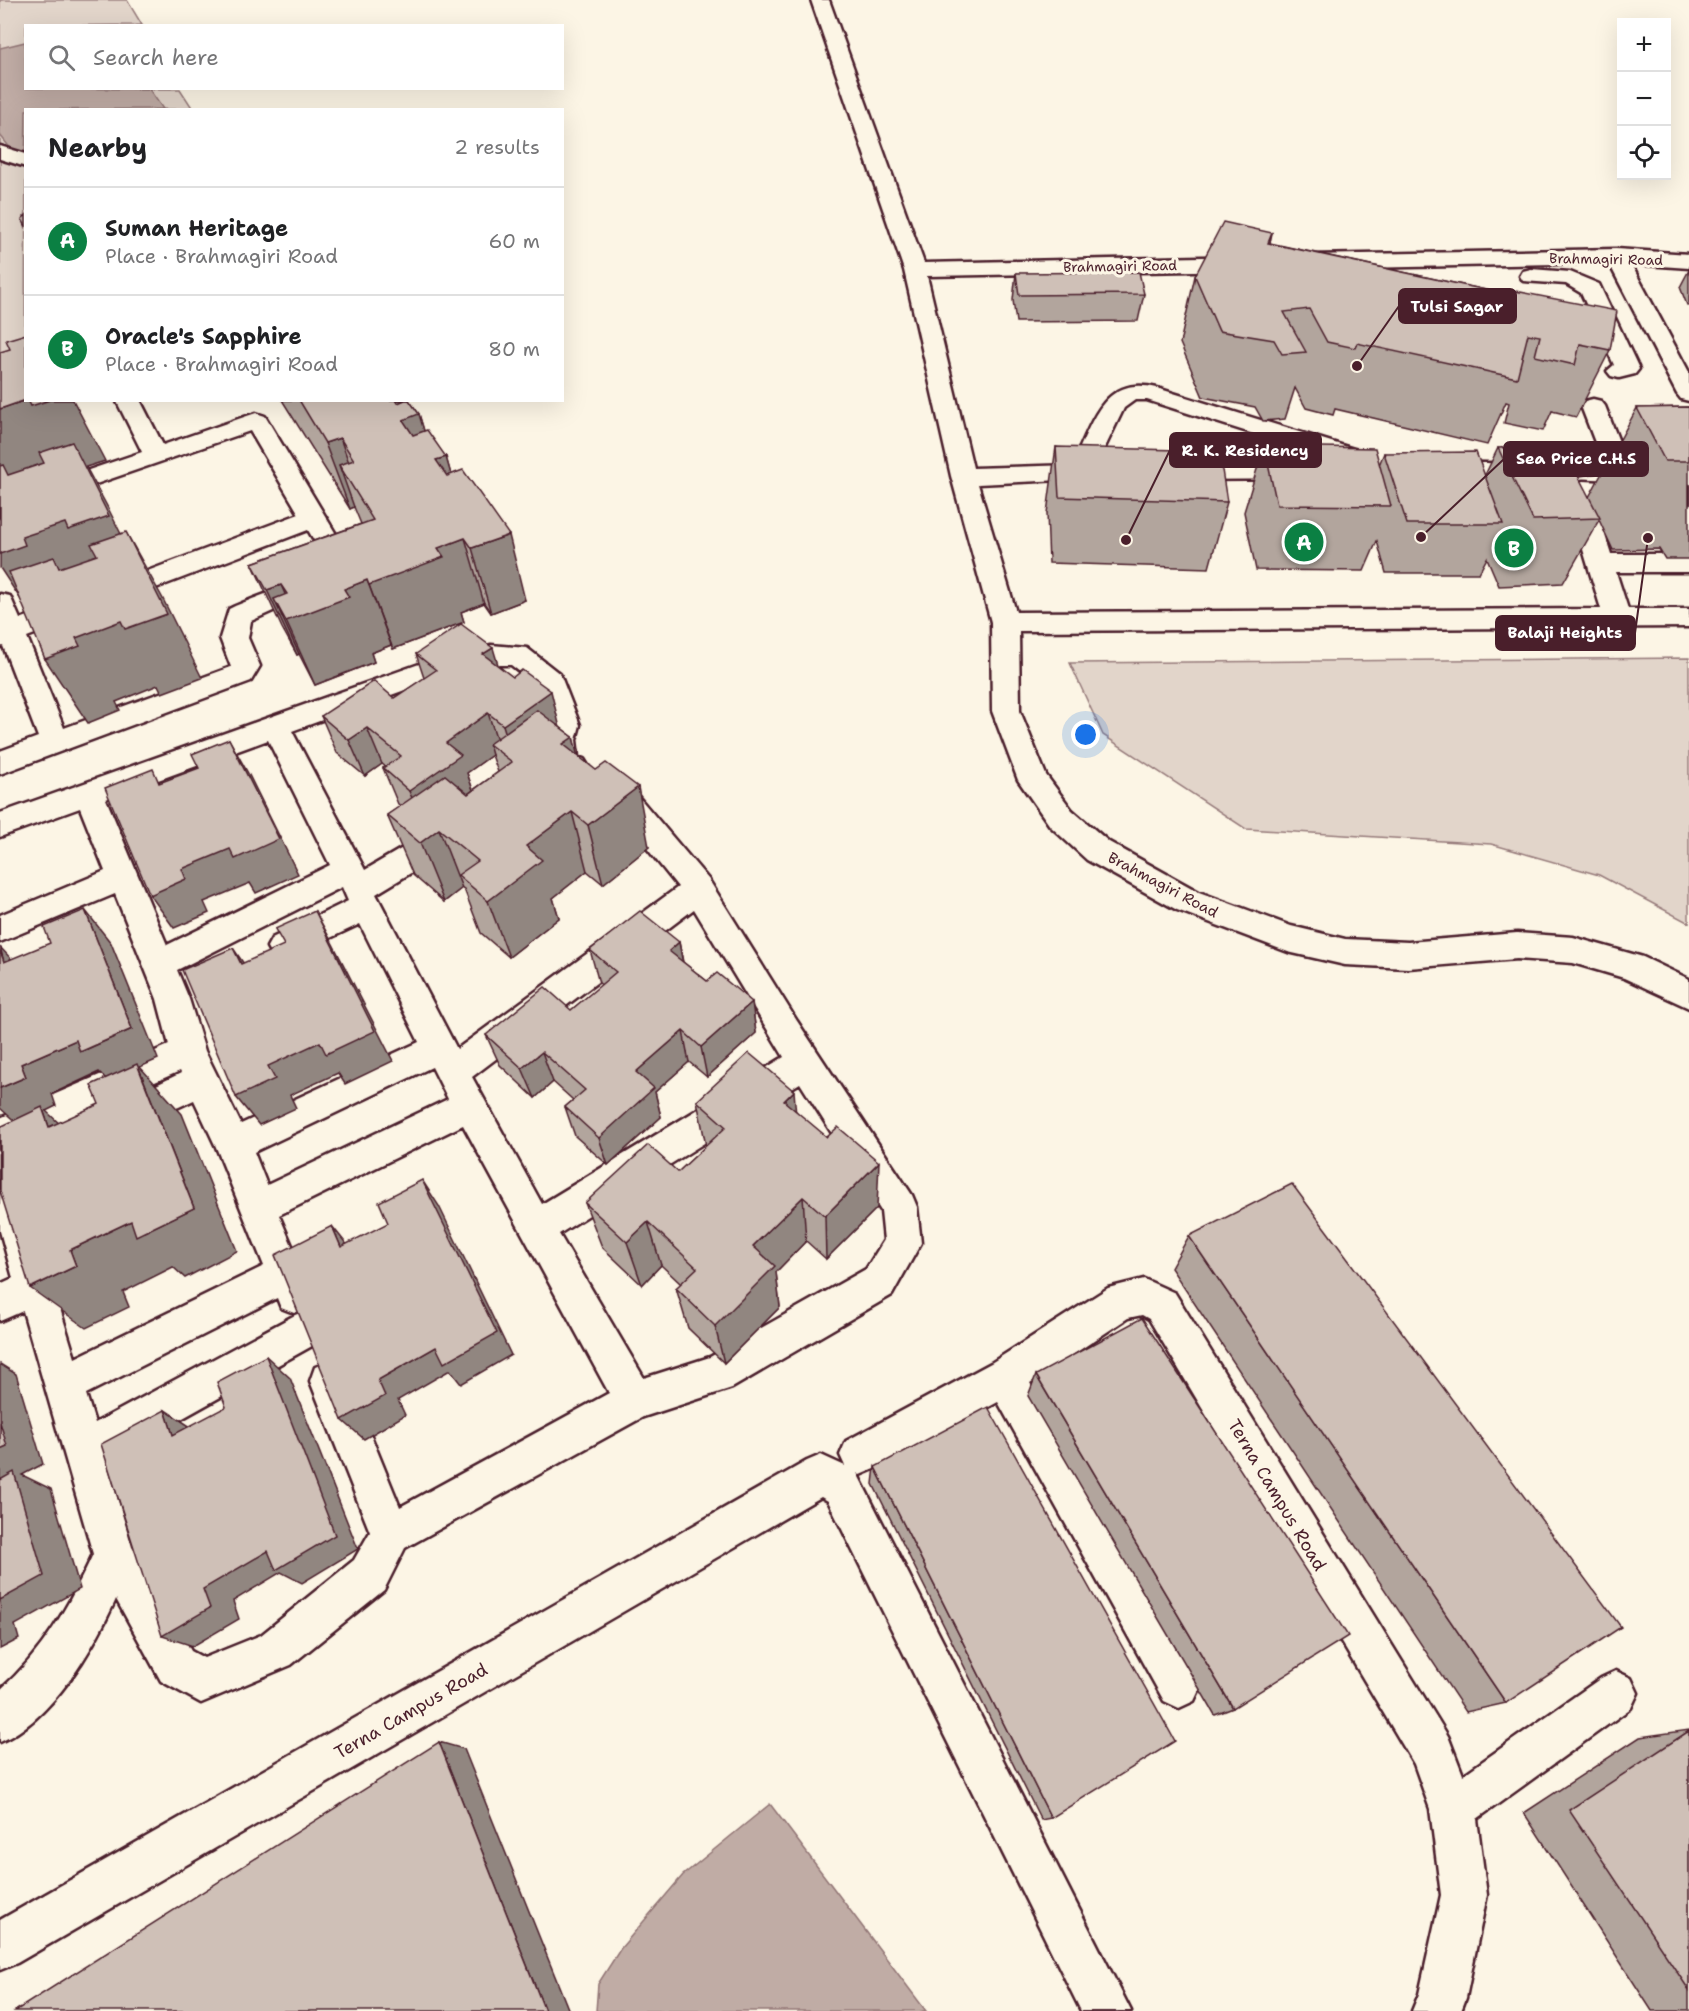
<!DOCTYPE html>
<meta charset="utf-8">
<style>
body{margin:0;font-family:"Shantell Sans",sans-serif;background:#f6f6f6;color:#202124}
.controls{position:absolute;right:18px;top:18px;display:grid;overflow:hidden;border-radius:0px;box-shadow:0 6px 24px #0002}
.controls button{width:54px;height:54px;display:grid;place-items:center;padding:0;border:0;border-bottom:2px solid #e0e0e0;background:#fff;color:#202124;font:30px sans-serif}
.you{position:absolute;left:1086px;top:735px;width:21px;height:21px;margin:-15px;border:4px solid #fff;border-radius:50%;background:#1a73e8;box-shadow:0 0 0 9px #1a73e833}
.badge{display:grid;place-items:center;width:39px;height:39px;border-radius:50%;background:#0b8043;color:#fff;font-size:20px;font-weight:700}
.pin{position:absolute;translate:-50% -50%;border:3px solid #fff;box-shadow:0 2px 6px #0006}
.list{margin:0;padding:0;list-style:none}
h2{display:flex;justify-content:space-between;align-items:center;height:78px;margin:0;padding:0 24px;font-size:26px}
h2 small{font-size:20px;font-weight:400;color:#757577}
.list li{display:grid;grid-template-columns:39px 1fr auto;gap:18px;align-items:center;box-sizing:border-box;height:108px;padding:0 24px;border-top:2px solid #e0e0e0}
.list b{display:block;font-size:22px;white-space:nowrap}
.list p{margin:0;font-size:20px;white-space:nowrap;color:#757577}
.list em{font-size:20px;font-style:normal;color:#757577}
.icon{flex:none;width:33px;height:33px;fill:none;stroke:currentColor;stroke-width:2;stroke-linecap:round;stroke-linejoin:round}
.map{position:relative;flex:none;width:1689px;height:2011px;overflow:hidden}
.search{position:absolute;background:#fff;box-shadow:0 6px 24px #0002;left:24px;top:24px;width:540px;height:66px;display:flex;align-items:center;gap:15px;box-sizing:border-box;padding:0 21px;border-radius:0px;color:#757577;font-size:22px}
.panel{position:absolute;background:#fff;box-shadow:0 6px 24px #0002;left:24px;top:108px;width:540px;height:294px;border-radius:0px}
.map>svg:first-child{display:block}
</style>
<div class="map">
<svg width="1689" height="2011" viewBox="0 0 1689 2011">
<rect width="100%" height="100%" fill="#fcf5e5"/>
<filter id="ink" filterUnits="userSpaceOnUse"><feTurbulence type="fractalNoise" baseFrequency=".0167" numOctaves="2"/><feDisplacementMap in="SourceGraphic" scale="12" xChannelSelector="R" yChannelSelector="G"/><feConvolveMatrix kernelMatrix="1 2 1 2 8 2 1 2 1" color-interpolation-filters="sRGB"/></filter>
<g filter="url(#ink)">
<g fill="#e2d5ca" stroke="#967a7a" stroke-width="1.5">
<path d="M0 0H127L142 25 26 26V88L180 89 193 109 26 110 25 373 0 380Z"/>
<path d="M1689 658V923L1599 875 1491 844 1246 829 1103 735 1070 663Z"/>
</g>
<g fill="#c0aca5" stroke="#917474" stroke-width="1.5">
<path d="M25 42 26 88 149 89 163 109 26 110 25 167 0 135V48Z"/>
<path d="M770 1804 926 2011H596L598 1984 621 1948 683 1875Z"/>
</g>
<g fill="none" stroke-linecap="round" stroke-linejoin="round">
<defs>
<g id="minor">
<path d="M811 0H829L924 263 1246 256 1254 258 1257 263 1254 268 1246 270 927 276 973 468 1072 465C1092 425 1102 374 1157 388L1370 454 1373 460 1370 466 1361 468 1147 400H1135L1124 408 1097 464 1105 466 1108 472 1105 478 978 484 1016 612 1601 609 1566 493 1574 483 1583 481 1689 486V502L1593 498 1611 554H1689V572H1616L1628 609H1689V627L1019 631 1020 711 1046 775 1072 810 1109 842 1199 892 1291 926 1345 939 1408 942 1517 933 1573 937 1643 957 1689 979V1008L1624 978 1573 963 1517 959 1408 968 1345 965 1288 952 1177 910 1087 860 1050 826 1018 780 992 711 991 622 951 476 904 270Z"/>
<path d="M0 146 26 154V167L0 159Z"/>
<path d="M1616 249 1689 254V268L1631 264 1689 372V401L1681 399 1677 394 1609 263 1310 269 1302 267 1299 262 1302 257 1310 255Z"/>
<path d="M1531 269 1570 272 1599 284 1639 369 1635 374 1619 378 1611 376 1607 371 1614 365 1581 293 1566 284 1523 281 1520 276 1523 271Z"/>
<path d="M1593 399 1601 401 1605 406 1623 452 1607 470 1556 478H1439L1430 476 1427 470 1430 464 1439 462C1471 462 1577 469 1598 450L1581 406 1585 401Z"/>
<path d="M116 400H140L163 445 247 416 256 413 265 416 351 559 337 582 251 621 248 638 260 666 251 681 0 774V751L38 737 3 646 0 647V594L10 596 20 619 299 514 250 431 0 517V500L142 452ZM308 530 325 559C317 580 251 597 229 609L220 638 231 667 64 728 27 637Z"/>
<path d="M1300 463 1309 465 1312 471 1309 477 1300 479 1178 480 1169 478 1166 472 1169 466 1178 464Z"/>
<path d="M491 645 527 648 560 674 580 725 576 740 578 757 584 759 589 767 584 775 574 778 556 773 547 750 552 725 538 686 511 665H491L438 678 292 731 365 870 435 829 446 825 457 829 461 837 457 845 376 894 457 1049 678 887 601 791 605 783 616 780 627 783 709 880 797 1021 912 1195 917 1207 921 1243 892 1295 732 1388 643 1417 405 1548 384 1590 291 1665 201 1703 161 1681 116 1599C94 1648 52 1720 0 1742V1690C43 1652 69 1606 93 1554L23 1311 0 1321V1284L13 1278 0 1231V1154L13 1159 18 1170 75 1358 264 1266 216 1147 194 1100 127 1131 115 1127 110 1116 115 1105 181 1073 180 1071 0 1150V1118L169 1045 157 999 115 894 0 942V915L105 871 80 808 0 837V813L422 663ZM268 740 330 865 167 945 106 799ZM342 887 348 901 272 938 267 947 272 956 283 960 360 924 419 1042 241 1124 205 1051 189 999 177 970ZM694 909 784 1057 542 1204 472 1077ZM432 1067 448 1099 267 1185 254 1152ZM800 1083 881 1211 884 1240 866 1269 710 1357 644 1378 559 1234ZM463 1125 609 1393 400 1507 343 1367 329 1362 315 1367 310 1381 370 1532 354 1560 261 1635 204 1658 191 1651 132 1547 106 1461 321 1341 327 1328 321 1315 308 1310 295 1315 95 1423 86 1394 277 1298 281 1308 294 1313 307 1308 313 1295 279 1215Z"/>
<path d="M1144 1279 1175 1293 1448 1736 1463 1775 1601 1678 1616 1671 1631 1678 1638 1693 1631 1708 1477 1819 1487 1895 1466 1998 1461 2011H1412L1419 1994 1441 1895 1430 1809 1414 1764 1149 1319 1142 1315 1128 1318 1030 1383 1194 1671 1201 1686 1194 1701 1179 1708 1164 1701 998 1402 874 1469 860 1475 857 1473 1131 2011H1081L828 1501 821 1497 17 1963 0 1970V1920L807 1461 821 1455 845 1466 840 1455 846 1441 991 1363 1108 1288Z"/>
</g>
</defs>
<use href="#minor" stroke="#4a1f2b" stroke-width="5"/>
<use href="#minor" fill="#fcf5e5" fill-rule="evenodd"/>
</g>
<g fill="#b2a59d" stroke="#4a1f2b" stroke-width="1.5" fill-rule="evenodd">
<path d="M1272 233 1270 243 1513 296 1515 291 1610 350 1576 417 1552 411 1543 431 1504 423 1509 403 1506 402 1487 445 1335 409 1333 415 1306 408 1295 388 1285 419 1263 421 1255 407 1203 397 1180 343 1195 276Z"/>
<path d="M1689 270V305H1687L1680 287Z"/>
<path d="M1016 273 1144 294 1138 321 1016 322 1013 300Z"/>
<path d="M282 400H409L419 414 424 431 446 457 451 475 525 600 491 613 484 603 461 612 464 622 393 649 391 645 371 653 374 662 315 685 299 654 297 655 282 628 252 563 361 524 354 507 350 509Z"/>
<path d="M1689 407V559H1665L1659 549 1613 550 1599 520 1563 583 1499 586 1487 558 1479 573H1386L1377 541 1364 571 1256 570 1244 512 1264 446 1379 465 1384 453 1485 475 1498 448 1589 497 1637 408Z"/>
<path d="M1056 447 1227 502 1209 568 1049 563 1047 513Z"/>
<path d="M416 654 498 665 560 727 573 737 577 755 649 847 603 884 587 871 553 898 559 918 509 957 481 933 464 889 462 888 444 902 413 875 387 815 401 806 398 804 383 768 386 767 382 764 365 776 337 753 321 716 394 698 424 678ZM492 755 498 772 473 790 467 773Z"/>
<path d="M679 942 683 962 707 981 752 1002 756 1033 707 1077 689 1062 655 1092 661 1117 608 1165 575 1136 565 1107 573 1100 553 1082 535 1098 500 1065 486 1035 571 1010 602 985 599 983 590 950Z"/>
<path d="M697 1101 796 1111 877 1208 826 1259 806 1241 776 1272 780 1307 724 1363 688 1328 676 1288 681 1284 661 1265 642 1285 602 1247 585 1203 678 1172 706 1146Z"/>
<path d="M1189 1236 1506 1703 1466 1712 1171 1268Z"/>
<path d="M1036 1375 1233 1708 1215 1715 1028 1396Z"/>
<path d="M875 1467 1051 1818 1041 1820 873 1484Z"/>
<path d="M1689 1730V2011H1652L1524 1813 1640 1737Z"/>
</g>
<g fill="#918680" stroke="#4a1f2b" stroke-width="1.5">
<path d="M26 400H73L105 461 86 467 108 508 145 582 126 532 162 597 202 678 162 693 158 685 116 702 120 710 88 723 45 659 35 621 0 568V409Z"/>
<path d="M370 400H408L419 414 439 481Z"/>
<path d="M340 438 364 504 339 465 354 507 350 509 325 443Z"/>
<path d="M446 457 465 523 436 460Z"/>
<path d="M509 535 525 600 491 613 472 548Z"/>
<path d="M465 538 484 603 461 612 464 622 393 649 369 585 438 548Z"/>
<path d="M367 580 391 645 371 653 374 662 315 685 286 621 274 599 299 654 297 655 267 590 281 585 295 617 344 589Z"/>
<path d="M493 648 504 685 483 654Z"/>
<path d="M551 691 560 728 514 761 503 725Z"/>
<path d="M488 713 500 749 489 744 492 755 467 773 473 790 424 826 409 791 446 743Z"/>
<path d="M367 728 382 764 365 776 349 740Z"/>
<path d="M573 737 588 798 563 744Z"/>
<path d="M229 739 249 775 298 874 256 893 250 883 204 902 209 913 174 928 150 895Z"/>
<path d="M638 787 649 847 603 884 588 825Z"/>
<path d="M572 812 587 871 553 898 559 918 509 957 488 901 526 846Z"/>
<path d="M439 829 462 888 444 902 420 843Z"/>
<path d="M85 910 111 943 158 1059 140 1067 182 1114 237 1251 185 1278 173 1267 123 1292 129 1307 86 1328 30 1288 76 1266 70 1250 131 1221 144 1232 194 1208 139 1068 109 1082 99 1072 52 1094 56 1106 46 1111 94 1156 101 1175 49 1127 44 1112 18 1124 0 1108V1088L26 1077 21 1064 76 1040 85 1050 132 1029Z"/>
<path d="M315 911 333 944 393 1061 345 1084 338 1073 290 1095 296 1108 259 1125 236 1097Z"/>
<path d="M679 942 685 975 669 951Z"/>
<path d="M0 947 29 978 4 962Z"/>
<path d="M233 948 255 980 241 964Z"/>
<path d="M752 1002 756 1033 707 1077 701 1047Z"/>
<path d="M683 1031 689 1062 655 1092 661 1117 608 1165 599 1138 636 1072Z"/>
<path d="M542 1052 553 1082 535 1098 522 1068Z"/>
<path d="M794 1091 798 1140 784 1101Z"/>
<path d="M879 1162 877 1208 826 1259 825 1216Z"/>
<path d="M422 1180 439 1206 511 1355 461 1384 450 1370 398 1400 405 1415 364 1439 342 1420 378 1380 436 1347Z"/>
<path d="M803 1197 806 1241 776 1272 780 1307 724 1363 715 1326 753 1246Z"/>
<path d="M648 1222 661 1265 642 1285 627 1242Z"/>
<path d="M332 1226 352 1251 341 1247Z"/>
<path d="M266 1356 290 1378 358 1549 302 1583 281 1572 233 1601 239 1619 193 1646 162 1636 203 1589Z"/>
<path d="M0 1364 16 1374 43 1464 22 1475 51 1489 80 1589 15 1625 19 1639 0 1649Z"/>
<path d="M165 1410 194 1429 173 1435Z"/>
<path d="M439 1742 464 1749 569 2011H545Z"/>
</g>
<g fill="#cfc0b7" stroke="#4a1f2b" stroke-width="1.5">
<path d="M26 215V227L22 219Z"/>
<path d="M1223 222 1272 233 1268 243 1514 296 1515 291 1617 311 1610 350 1580 344 1575 365 1535 356 1540 336 1528 334 1517 378 1357 343 1355 348 1327 342 1309 309 1284 312 1306 352 1282 354 1274 340 1219 331 1195 276Z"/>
<path d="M1139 272 1144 294 1019 295 1016 273Z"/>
<path d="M26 334V400L0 409V352L10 349 6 340Z"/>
<path d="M28 400H50L31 406Z"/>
<path d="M299 400H396L398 403 405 400H409L419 414 403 420 413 435 427 430 446 457 436 460 447 476 463 470 509 535 472 548 465 538 438 548 444 557 369 585 367 580 344 589 349 597 286 621 274 599 287 594 281 585 267 590 252 563 373 520 339 465 354 460 340 438 325 443Z"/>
<path d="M1689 407V461H1665L1637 408Z"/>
<path d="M72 442 109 516 68 530 65 523 22 537 25 545 0 554V466L3 465 8 475 44 463 39 453Z"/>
<path d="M1562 445 1600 518 1533 520 1498 448Z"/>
<path d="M1264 446 1375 448 1391 506 1277 505Z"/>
<path d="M1056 447 1219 451 1227 502 1059 497Z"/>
<path d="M1476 452 1503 524H1407L1384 453Z"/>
<path d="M126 532 167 614 125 629 121 621 76 638 80 646 45 659 9 572 54 557 59 568 97 555 91 544Z"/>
<path d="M461 624 493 648 483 654 513 677 522 670 551 691 503 725 488 713 446 743 461 755 409 791 383 768 401 756 367 728 349 740 321 716 374 681 394 698 436 670 416 654Z"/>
<path d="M537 710 573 737 563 744 596 770 606 763 638 787 588 825 572 812 526 846 542 860 488 901 458 875 478 861 439 829 420 843 387 815 445 775 468 794 512 762 489 744Z"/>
<path d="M229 739 279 839 235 859 230 849 182 869 186 879 150 895 105 788 153 769 159 783 199 768 192 754Z"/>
<path d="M85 910 132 1029 80 1052 76 1040 21 1064 26 1077 0 1088V950L4 962 50 943 44 927Z"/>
<path d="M315 911 375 1031 326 1054 320 1042 268 1066 275 1079 236 1097 182 970 233 948 241 964 284 945 275 929Z"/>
<path d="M640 911 679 942 669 951 707 981 717 973 752 1002 701 1047 683 1031 636 1072 654 1088 599 1138 565 1107 585 1090 542 1052 522 1068 486 1035 545 987 571 1010 616 972 590 950Z"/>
<path d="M749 1053 794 1091 784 1101 827 1137 838 1127 879 1162 825 1216 803 1197 753 1246 775 1266 715 1326 676 1288 697 1268 648 1222 627 1242 585 1203 648 1145 678 1172 726 1127 697 1101Z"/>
<path d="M137 1064 194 1208 136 1236 131 1221 70 1250 76 1266 30 1288 0 1191V1127L42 1107 49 1127 99 1104 91 1085Z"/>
<path d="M422 1180 497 1333 444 1363 436 1347 378 1380 385 1396 342 1420 275 1255 332 1226 341 1247 388 1223 379 1202Z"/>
<path d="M1292 1184 1621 1627 1506 1703 1189 1236Z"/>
<path d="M1142 1318 1348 1636 1233 1708 1036 1375Z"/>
<path d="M266 1356 335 1535 276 1570 268 1551 203 1589 210 1608 162 1636 101 1444 165 1410 173 1435 226 1407 217 1382Z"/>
<path d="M988 1407 1175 1741 1051 1818 875 1467Z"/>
<path d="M0 1422 7 1446 0 1449Z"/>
<path d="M14 1472 44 1576 0 1600V1480Z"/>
<path d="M1689 1731V1990L1569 1810Z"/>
<path d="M439 1742 545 2011H15Z"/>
</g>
</g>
<g text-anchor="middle" stroke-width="6" stroke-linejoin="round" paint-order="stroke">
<g font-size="14" fill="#4a1f2b" stroke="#fcf5e5">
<text transform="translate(1606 259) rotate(1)" y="5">Brahmagiri Road</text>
<text transform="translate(1120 266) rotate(-1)" y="5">Brahmagiri Road</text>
</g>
<g font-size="15" fill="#4a1f2b" stroke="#fcf5e5">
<text transform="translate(1163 885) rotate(28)" y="5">Brahmagiri Road</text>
</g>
<g font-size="18" fill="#4a1f2b" stroke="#fcf5e5">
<text transform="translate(1277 1495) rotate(59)" y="6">Terna Campus Road</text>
<text transform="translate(411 1711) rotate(-30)" y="6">Terna Campus Road</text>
</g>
</g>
<path fill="none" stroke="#4a1f2b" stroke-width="2" d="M1357 366L1399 306M1126 540L1170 450M1421 537L1504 459M1648 538L1635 633"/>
<g fill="#4a1f2b" stroke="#fcf5e5" stroke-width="2">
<circle cx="1357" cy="366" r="6"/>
<circle cx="1126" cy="540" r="6"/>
<circle cx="1421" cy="537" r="6"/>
<circle cx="1648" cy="538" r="6"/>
</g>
<g fill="#4a1f2b" stroke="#4a1f2b" stroke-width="2">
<rect x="1399" y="289" width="117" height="34" rx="6"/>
<rect x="1170" y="433" width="151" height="34" rx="6"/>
<rect x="1504" y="442" width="144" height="34" rx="6"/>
<rect x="1496" y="616" width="139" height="34" rx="6"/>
</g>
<g font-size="16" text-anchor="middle" font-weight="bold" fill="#fff">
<text x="1457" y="312">Tulsi Sagar</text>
<text x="1245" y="456">R. K. Residency</text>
<text x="1576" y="464">Sea Price C.H.S</text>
<text x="1565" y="638">Balaji Heights</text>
</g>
</svg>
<div class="controls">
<button>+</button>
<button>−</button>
<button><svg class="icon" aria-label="locate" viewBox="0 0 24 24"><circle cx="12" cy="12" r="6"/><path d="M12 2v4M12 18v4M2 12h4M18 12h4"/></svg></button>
</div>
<div class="you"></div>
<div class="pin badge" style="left:1304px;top:542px">A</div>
<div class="pin badge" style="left:1514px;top:548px">B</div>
<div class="search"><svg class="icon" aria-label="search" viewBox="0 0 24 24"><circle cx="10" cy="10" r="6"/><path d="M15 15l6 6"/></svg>Search here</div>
<section class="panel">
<h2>Nearby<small>2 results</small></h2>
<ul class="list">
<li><span class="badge">A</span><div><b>Suman Heritage</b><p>Place · Brahmagiri Road</p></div><em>60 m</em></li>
<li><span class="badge">B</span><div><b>Oracle's Sapphire</b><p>Place · Brahmagiri Road</p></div><em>80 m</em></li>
</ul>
</section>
</div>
